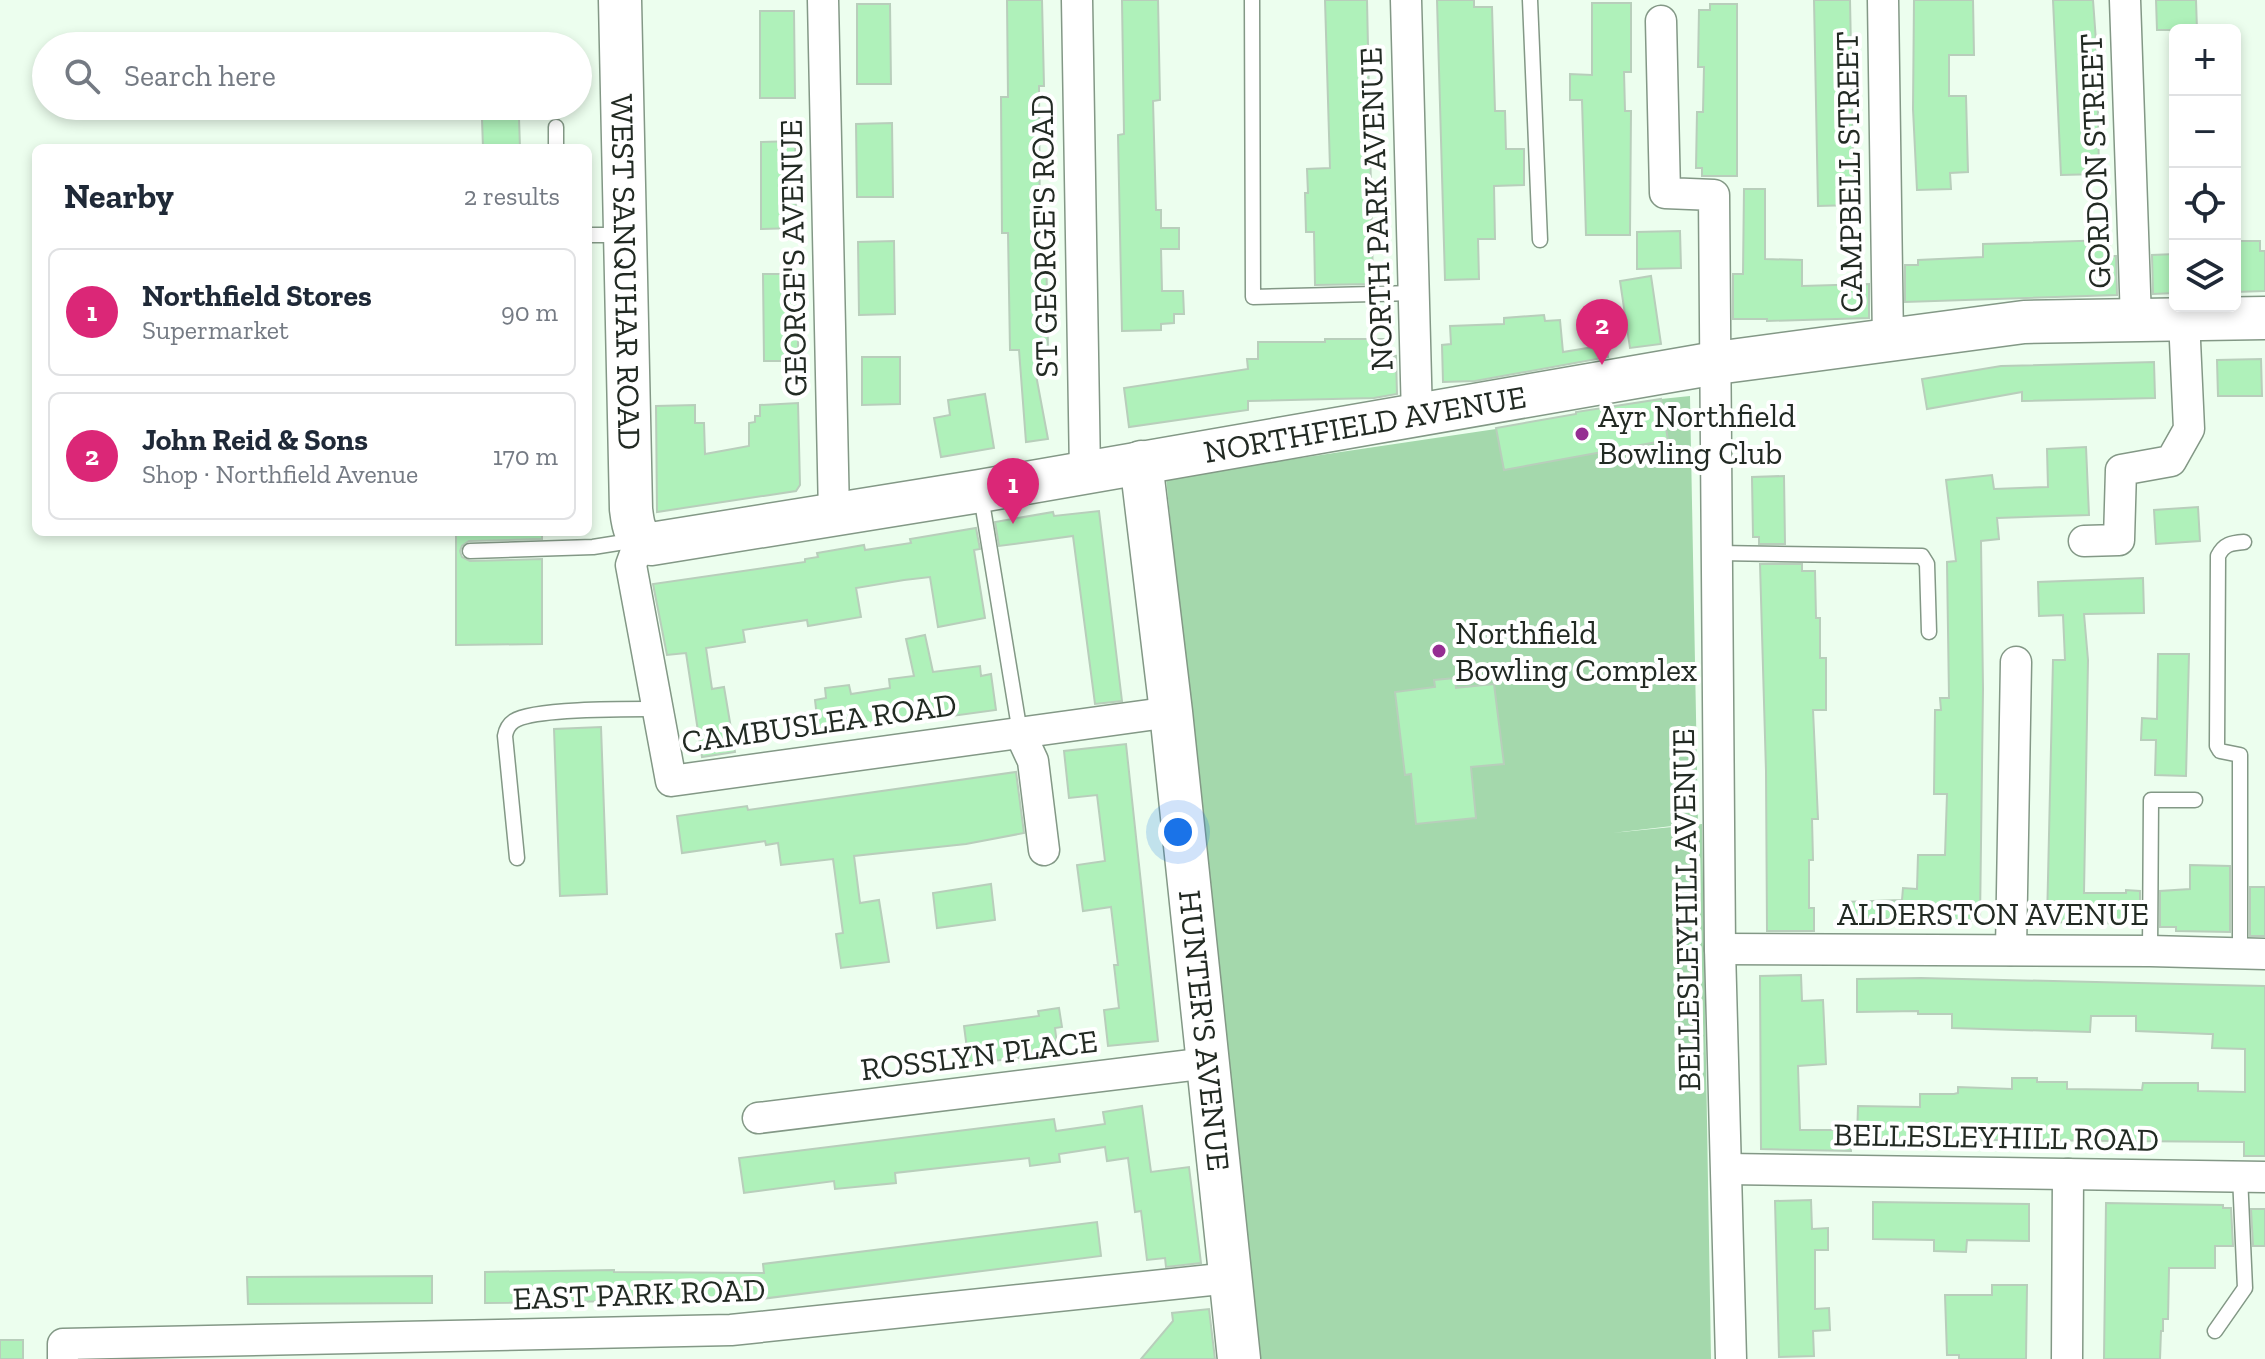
<!DOCTYPE html>
<meta charset="utf-8">
<style>
body{margin:0;font-family:"Zilla Slab",serif;background:#f6f6f7;color:#1f2937}
.controls{position:absolute;right:24px;top:24px;display:grid;overflow:hidden;border-radius:12px;box-shadow:0 4px 12px #0003}
.controls button{width:72px;height:72px;display:grid;place-items:center;padding:0;border:0;border-bottom:2px solid #e0e1e3;background:#fff;color:#1f2937;font:40px sans-serif}
.you{position:absolute;left:1178px;top:832px;width:28px;height:28px;margin:-20px;border:6px solid #fff;border-radius:50%;background:#1a73e8;box-shadow:0 0 0 12px #1a73e833}
.badge{display:grid;place-items:center;width:52px;height:52px;border-radius:50%;background:#db2777;color:#fff;font-size:26px;font-weight:700}
.pin{position:absolute;translate:-50% -66px;filter:drop-shadow(0 2px 4px #0008)}
.pin::after{content:'';position:absolute;top:42px;width:28px;height:24px;background:inherit;clip-path:polygon(0 0,100% 0,50% 100%)}
.list{margin:0;padding:0;list-style:none}
h2{display:flex;justify-content:space-between;align-items:center;height:104px;margin:0;padding:0 32px;font-size:34px}
h2 small{font-size:26px;font-weight:400;color:#747a83}
.list li{display:grid;grid-template-columns:52px 1fr auto;gap:24px;align-items:center;box-sizing:border-box;height:128px;margin:0 16px 16px;padding:0 16px;border:2px solid #e0e1e3;border-radius:12px}
.list b{display:block;font-size:30px;white-space:nowrap}
.list p{margin:0;font-size:26px;white-space:nowrap;color:#747a83}
.list em{font-size:26px;font-style:normal;color:#747a83}
.icon{flex:none;width:44px;height:44px;fill:none;stroke:currentColor;stroke-width:2;stroke-linecap:round;stroke-linejoin:round}
.map{position:relative;flex:none;width:2265px;height:1359px;overflow:hidden}
.search{position:absolute;background:#fff;box-shadow:0 4px 12px #0003;left:32px;top:32px;width:560px;height:88px;display:flex;align-items:center;gap:20px;box-sizing:border-box;padding:0 28px;border-radius:44px;color:#747a83;font-size:30px}
.panel{position:absolute;background:#fff;box-shadow:0 4px 12px #0003;left:32px;top:144px;width:560px;height:392px;border-radius:12px}
.map>svg:first-child{display:block}
</style>
<div class="map">
<svg width="2265" height="1359" viewBox="0 0 2265 1359">
<rect width="100%" height="100%" fill="#ecfeee"/>
<path fill="#a4d8ac" d="M1690 396 1698 823 1612 833 1702 824 1711 1359H1254L1166 478 1496 429 1661 399Z"/>
<g fill="#aff1ba" stroke="#b8cebb" stroke-width="2">
<path d="M1007 0H1042L1044 86H1039L1040 244H1046L1048 350H1042L1045 374 1036 375 1048 439 1026 442 1019 350H1010L1008 233H1002L1001 97H1008Z"/>
<path d="M1122 0H1158L1160 100 1153 101 1156 210H1161V228H1179V249H1161L1162 291H1183L1184 314H1174V323L1161 324V330L1122 331 1118 135 1124 134Z"/>
<path d="M1325 0H1367L1373 284 1315 285 1314 232H1306L1305 193H1308L1307 169 1330 168Z"/>
<path d="M1437 0H1474V7H1492L1495 111H1505L1506 149H1524V185L1494 186 1495 239H1478L1479 279 1445 280Z"/>
<path d="M1814 0H1850L1854 205 1818 206Z"/>
<path d="M1914 0H1973L1974 55H1949V96H1966L1968 172 1950 173 1951 189 1917 190 1913 109Z"/>
<path d="M2053 0H2093L2097 55 2099 174 2061 175Z"/>
<path d="M2156 0H2196L2197 30H2157Z"/>
<path d="M1592 3H1631V72H1624L1625 111H1631L1630 235H1586L1582 100H1570V74L1592 75Z"/>
<path d="M857 4H890L891 84H857Z"/>
<path d="M1710 4H1737V176H1702V168H1696L1697 112H1703L1704 67H1698L1699 10H1710Z"/>
<path d="M760 11H794L795 98H760Z"/>
<path d="M519 118 520 148H483L482 119Z"/>
<path d="M892 123 893 197H857L856 124Z"/>
<path d="M795 141 796 228 761 229V142Z"/>
<path d="M1744 189H1765V259L1802 260V286L1869 284V318L1767 321V319H1733V274H1743Z"/>
<path d="M1680 231 1681 268 1637 269V232Z"/>
<path d="M2110 240V256H2116L2117 295 1905 302V265H1918V260L1983 257V244Z"/>
<path d="M894 241 895 314 859 315 858 242Z"/>
<path d="M2239 241H2260V251H2265V291L2235 292V252H2240Z"/>
<path d="M2175 254V293L2153 294 2152 255Z"/>
<path d="M763 274H798V361H764Z"/>
<path d="M1651 276 1661 344 1630 348 1620 281Z"/>
<path d="M1544 315 1545 321 1560 320 1563 352 1606 345 1608 357 1475 381 1443 382 1442 345 1451 344 1450 326 1504 324V318Z"/>
<path d="M1325 339H1388L1389 357 1396 356 1397 394 1374 398 1248 401V410L1129 427 1124 388 1248 369 1247 359H1258V342H1325Z"/>
<path d="M862 357H900V404L862 405Z"/>
<path d="M2261 359 2262 396H2218L2217 360Z"/>
<path d="M2154 362 2155 398 2022 401V392L1927 409 1922 379 2001 366Z"/>
<path d="M985 394 994 448 941 457 934 418 950 415 948 400Z"/>
<path d="M1661 399 1668 440 1504 470 1496 428 1576 414V412Z"/>
<path d="M798 403 800 485 796 491 657 512 656 406 695 405V423H704L705 454 749 446V423L755 422V416H760V405Z"/>
<path d="M2086 447 2089 515 1997 518 1999 539 1981 541 1983 689 1980 921 1843 918V902L1902 900 1903 888 1917 889 1918 855H1945L1947 794H1934L1935 710H1941L1940 698H1949L1947 562 1956 561 1946 480 1992 475 1994 489 2048 487 2047 449Z"/>
<path d="M1784 476 1785 544H1759V537H1753L1752 477Z"/>
<path d="M2198 507 2200 541 2156 544 2154 510Z"/>
<path d="M1099 511 1122 701 1095 704 1073 536 999 546 995 522 1053 512 1054 516Z"/>
<path d="M976 528 980 549 974 550 985 618 938 627 930 577 904 580 856 588 861 617 808 626 807 620 743 630 745 642 706 648 712 689 724 687 735 752 702 757 686 653 667 655 653 584 805 562V559L818 557 817 553 864 545 865 550 911 543 910 539Z"/>
<path d="M456 532H542V539L469 541 462 546 460 551 462 557 470 561 542 559V644L456 645Z"/>
<path d="M1760 564H1802V571H1815L1816 618H1820V658H1826V710H1813L1818 819H1812L1813 860H1809V908H1814V931H1767L1766 771Z"/>
<path d="M2143 578 2144 613 2084 614 2088 660 2084 893H2126V890L2140 891V924L2047 922 2053 660H2065L2063 615 2039 616 2038 582Z"/>
<path d="M925 635 933 672 980 666 981 676 991 674 996 710 819 734 815 700 826 698 825 688 849 685 851 694 890 688 889 679 914 676 906 639Z"/>
<path d="M2158 654H2189L2186 776 2155 775 2156 740H2141L2142 718 2157 719Z"/>
<path d="M1455 678 1456 688 1494 684 1504 764 1471 767 1476 818 1416 824 1411 774 1405 775 1395 692 1435 687 1434 680Z"/>
<path d="M601 727 607 894 560 896 554 729Z"/>
<path d="M1126 744 1158 1041 1108 1046 1104 1010 1119 1008 1114 965H1118L1111 907 1083 911 1077 865 1105 861 1097 795 1069 798 1064 751Z"/>
<path d="M1016 772 1024 833 966 844 854 856 860 903 879 900 889 962 841 968 836 934 843 933 833 859 781 865 778 843 766 845 765 841 682 853 677 816 747 806 748 810Z"/>
<path d="M2190 865 2230 866V932L2176 931V927H2160V891L2190 889Z"/>
<path d="M991 884 995 920 937 928 933 893Z"/>
<rect x="2250" y="887" width="15" height="49"/>
<path d="M1801 975 1802 1001 1823 1000 1826 1064 1798 1066 1800 1130H1850L1851 1151 1761 1149 1760 976Z"/>
<path d="M1921 978 2265 986V1156H2244V1142L1857 1139 1858 1106 1920 1107V1094H1954L1958 1093V1087L2012 1089V1078H2037V1082H2067V1089L2142 1090 2143 1083H2198V1091L2245 1092V1049L2212 1048 2213 1034H2209L2136 1031V1016H2091L2090 1032 1952 1028V1014H1918V1011L1857 1012V979Z"/>
<path d="M1059 1008 1062 1027 1055 1028 1058 1053 969 1064 964 1026 1039 1016 1038 1011Z"/>
<path d="M1142 1106 1151 1172 1189 1167 1201 1263 1166 1267 1165 1258 1147 1260 1141 1211 1135 1212 1128 1158 1107 1161 1105 1147 1059 1154 1060 1162 1030 1166 1029 1158 895 1173 896 1183 835 1189 834 1181 744 1193 739 1158 1054 1119 1056 1131 1105 1124 1103 1112Z"/>
<path d="M1811 1200 1812 1229 1828 1228V1250H1815V1309L1829 1308 1830 1330 1813 1331 1814 1356 1779 1357 1775 1201Z"/>
<path d="M1873 1202 2029 1204V1241L1967 1240 1966 1252 1934 1251V1240L1873 1239Z"/>
<path d="M2106 1203 2223 1205V1208H2231L2233 1246H2215V1268H2169L2168 1319H2163V1331H2161L2160 1359H2104Z"/>
<path d="M2251 1209H2265V1246H2253Z"/>
<path d="M1097 1222 1101 1256 761 1299 485 1303V1272L614 1270V1272L764 1273 763 1264Z"/>
<path d="M432 1276V1303L248 1304 247 1277Z"/>
<path d="M1992 1285H2027L2026 1359H1959V1355H1947L1945 1295H1992Z"/>
<path d="M1209 1309 1215 1359H1141L1173 1321 1172 1313Z"/>
<rect x="0" y="1340" width="23" height="19"/>
</g>
<g fill="none" stroke-linecap="round" stroke-linejoin="round">
<defs>
<g id="lane">
<path d="M1252 0 1253 297 1415 293"/>
<path d="M1530 0 1540 240"/>
<path d="M556 127V148"/>
<path d="M588 235H620"/>
<path d="M981 496 1020 733"/>
<path d="M470 551 593 547 637 540"/>
<path d="M1718 553 1922 556 1927 564 1929 632"/>
<path d="M517 858 505 736C506 730 508 725 514 721 533 708 631 709 658 709"/>
<path d="M2150 951 2151 800H2195"/>
<path d="M2240 953V755L2220 751 2217 746 2218 556C2224 544 2231 543 2244 542"/>
<path d="M2215 1331 2245 1288 2240 1176"/>
</g>
<g id="street">
<path d="M823 0 834 515"/>
<path d="M1077 0 1085 472"/>
<path d="M1406 0 1417 417"/>
<path d="M1883 0 1888 342"/>
<path d="M2125 0 2136 320"/>
<path d="M1661 21 1665 193 1714 195 1720 949 1731 1359"/>
<path d="M640 540 631 565 671 781 1171 712"/>
<path d="M2084 541 2119 540 2121 470 2171 461 2189 429 2184 319"/>
<path d="M1020 733 1033 761 1044 850"/>
<path d="M1720 949 2150 951 2265 954"/>
<path d="M2011 950 2016 662"/>
<path d="M758 1118 1208 1063"/>
<path d="M1727 1169 2265 1177"/>
<path d="M63 1359V1344L731 1330 1230 1278"/>
<path d="M2067 1359 2068 1174"/>
</g>
<g id="secondary">
<path id="s1" d="M620 0 631 509C633 526 634 537 651 544L980 491 1716 363 2024 322 2265 318"/>
<path id="s2" d="M1141 462 1171 712 1239 1359"/>
</g>
</defs>
<use href="#lane" stroke="#839886" stroke-width="17"/>
<use href="#street" stroke="#839886" stroke-width="33"/>
<use href="#secondary" stroke="#839886" stroke-width="45"/>
<use href="#lane" stroke="#fff" stroke-width="14"/>
<use href="#street" stroke="#fff" stroke-width="30"/>
<use href="#secondary" stroke="#fff" stroke-width="42"/>
</g>
<g fill="#952e92" stroke="#fff" stroke-width="3">
<circle cx="1582" cy="434" r="8"/>
<circle cx="1439" cy="651" r="8"/>
</g>
<g text-anchor="middle" stroke-width="8" stroke-linejoin="round" paint-order="stroke">
<g font-size="32" fill="#222a23" stroke="#fff">
<text transform="translate(2095 161) rotate(-92)" y="11">GORDON STREET</text>
<text transform="translate(1849 172) rotate(-91)" y="11">CAMPBELL STREET</text>
<text transform="translate(1376 209) rotate(-92)" y="11">NORTH PARK AVENUE</text>
<text transform="translate(1044 236) rotate(-91)" y="11">ST GEORGE'S ROAD</text>
<text transform="translate(793 258) rotate(-91)" y="11">GEORGE'S AVENUE</text>
<text dy="11" stroke="none"><textPath href="#s1" startOffset="272">WEST SANQUHAR ROAD</textPath></text>
<text dy="11" stroke="none"><textPath href="#s1" startOffset="1276">NORTHFIELD AVENUE</textPath></text>
<text transform="translate(819 723) rotate(-8)" y="11">CAMBUSLEA ROAD</text>
<text transform="translate(1686 910) rotate(-91)" y="11">BELLESLEYHILL AVENUE</text>
<text x="1993" y="925">ALDERSTON AVENUE</text>
<text dy="11" stroke="none"><textPath href="#s2" startOffset="572">HUNTER'S AVENUE</textPath></text>
<text transform="translate(979 1055) rotate(-7)" y="11">ROSSLYN PLACE</text>
<text transform="translate(1996 1137) rotate(1)" y="11">BELLESLEYHILL ROAD</text>
<text transform="translate(639 1294) rotate(-2)" y="11">EAST PARK ROAD</text>
</g>
<g font-size="32" fill="#222a23" stroke="#fff" text-anchor="start">
<text x="1598" y="427">Ayr Northfield<tspan x="1598" dy="37">Bowling Club</tspan></text>
<text x="1455" y="644">Northfield<tspan x="1455" dy="37">Bowling Complex</tspan></text>
</g>
</g>
</svg>
<div class="controls">
<button>+</button>
<button>−</button>
<button><svg class="icon" aria-label="locate" viewBox="0 0 24 24"><circle cx="12" cy="12" r="6"/><path d="M12 2v4M12 18v4M2 12h4M18 12h4"/></svg></button>
<button><svg class="icon" aria-label="layers" viewBox="0 0 24 24"><path d="M12 4l9 5-9 5-9-5zM3 14l9 5 9-5"/></svg></button>
</div>
<div class="you"></div>
<div class="pin badge" style="left:1013px;top:524px">1</div>
<div class="pin badge" style="left:1602px;top:365px">2</div>
<div class="search"><svg class="icon" aria-label="search" viewBox="0 0 24 24"><circle cx="10" cy="10" r="6"/><path d="M15 15l6 6"/></svg>Search here</div>
<section class="panel">
<h2>Nearby<small>2 results</small></h2>
<ul class="list">
<li><span class="badge">1</span><div><b>Northfield Stores</b><p>Supermarket</p></div><em>90 m</em></li>
<li><span class="badge">2</span><div><b>John Reid &amp; Sons</b><p>Shop · Northfield Avenue</p></div><em>170 m</em></li>
</ul>
</section>
</div>
